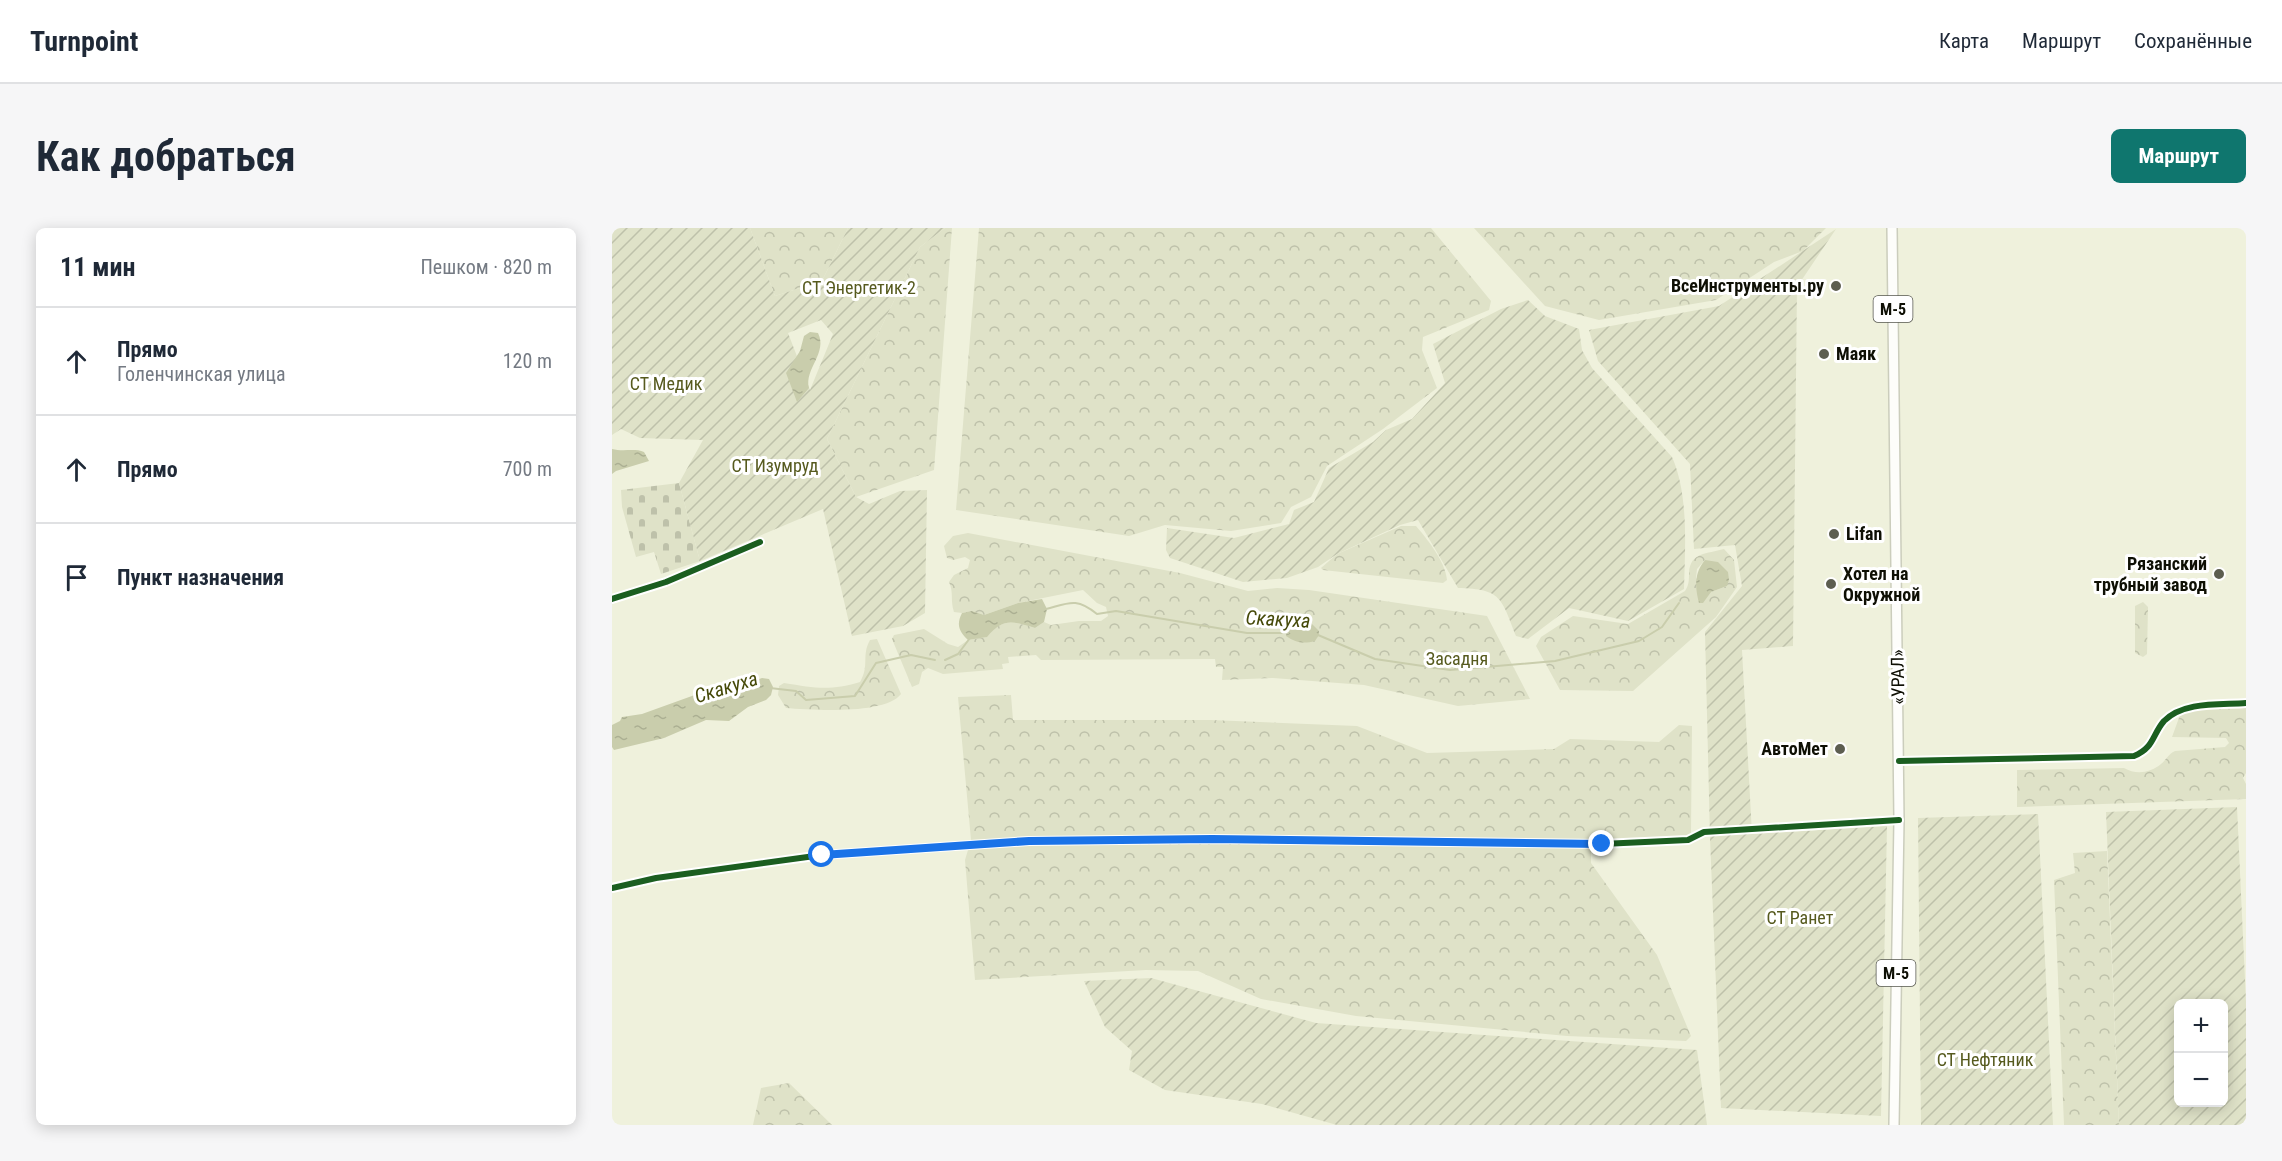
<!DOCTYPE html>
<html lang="ru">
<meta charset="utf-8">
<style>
body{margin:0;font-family:"Roboto Condensed",sans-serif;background:#f6f6f7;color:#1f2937}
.controls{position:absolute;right:18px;bottom:18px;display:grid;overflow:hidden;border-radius:9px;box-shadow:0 3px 15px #0003}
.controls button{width:54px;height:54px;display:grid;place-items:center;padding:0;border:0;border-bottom:2px solid #e0e1e3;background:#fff;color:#1f2937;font:30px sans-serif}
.stop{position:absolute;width:18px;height:18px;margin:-14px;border:4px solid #1a73e8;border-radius:50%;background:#fff}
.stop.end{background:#1a73e8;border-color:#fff;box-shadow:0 2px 6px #0008}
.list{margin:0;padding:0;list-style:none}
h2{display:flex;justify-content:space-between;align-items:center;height:78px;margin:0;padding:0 24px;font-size:26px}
h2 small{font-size:20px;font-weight:400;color:#747a83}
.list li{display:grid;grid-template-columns:39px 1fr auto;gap:18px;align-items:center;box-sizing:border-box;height:108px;padding:0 24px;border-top:2px solid #e0e1e3}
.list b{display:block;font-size:22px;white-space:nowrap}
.list p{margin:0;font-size:20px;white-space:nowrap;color:#747a83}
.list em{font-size:20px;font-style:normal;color:#747a83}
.icon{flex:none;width:33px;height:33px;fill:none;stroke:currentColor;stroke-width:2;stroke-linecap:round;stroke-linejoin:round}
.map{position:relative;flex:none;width:1634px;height:897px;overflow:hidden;border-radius:9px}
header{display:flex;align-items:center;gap:36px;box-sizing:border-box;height:84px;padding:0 30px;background:#fff;border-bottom:2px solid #e0e1e3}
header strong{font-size:28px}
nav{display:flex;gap:33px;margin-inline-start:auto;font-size:21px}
.intro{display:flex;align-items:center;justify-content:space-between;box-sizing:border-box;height:144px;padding:0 36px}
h1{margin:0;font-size:42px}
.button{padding:15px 27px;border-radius:9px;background:#0f766e;color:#fff;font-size:21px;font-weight:700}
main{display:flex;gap:36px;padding:0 36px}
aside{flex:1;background:#fff;border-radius:9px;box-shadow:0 3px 15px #0003}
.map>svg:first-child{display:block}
</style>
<header>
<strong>Turnpoint</strong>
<nav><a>Карта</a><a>Маршрут</a><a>Сохранённые</a></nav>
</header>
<div class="intro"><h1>Как добраться</h1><a class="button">Маршрут</a></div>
<main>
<aside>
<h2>11 мин<small>Пешком · 820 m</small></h2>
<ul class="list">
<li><svg class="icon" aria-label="ahead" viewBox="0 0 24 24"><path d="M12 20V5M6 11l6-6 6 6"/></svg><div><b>Прямо</b><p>Голенчинская улица</p></div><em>120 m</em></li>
<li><svg class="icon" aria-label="ahead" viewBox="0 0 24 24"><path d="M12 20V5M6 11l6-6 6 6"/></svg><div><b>Прямо</b></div><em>700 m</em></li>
<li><svg class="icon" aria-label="arrive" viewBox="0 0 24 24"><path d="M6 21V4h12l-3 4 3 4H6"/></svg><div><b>Пункт назначения</b></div></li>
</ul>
</aside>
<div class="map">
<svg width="1634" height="897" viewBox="0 0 1634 897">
<defs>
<pattern id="forest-crowns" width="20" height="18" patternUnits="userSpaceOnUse" patternTransform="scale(1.5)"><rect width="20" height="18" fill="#dfe2c8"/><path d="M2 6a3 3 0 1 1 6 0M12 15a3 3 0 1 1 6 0" fill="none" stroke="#bec1aa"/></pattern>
<pattern id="cemetery-stones" width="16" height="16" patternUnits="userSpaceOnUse" patternTransform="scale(1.5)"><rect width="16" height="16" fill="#dfe2c8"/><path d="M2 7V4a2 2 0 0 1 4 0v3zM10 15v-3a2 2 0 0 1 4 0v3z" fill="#bec1aa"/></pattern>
<pattern id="garden-furrows" width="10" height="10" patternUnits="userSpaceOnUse" patternTransform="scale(1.5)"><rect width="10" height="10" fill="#dfe2c8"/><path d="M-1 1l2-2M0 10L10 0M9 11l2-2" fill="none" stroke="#bec1aa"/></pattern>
<pattern id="water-ripples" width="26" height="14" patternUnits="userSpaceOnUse" patternTransform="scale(1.5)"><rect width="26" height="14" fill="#c9cdac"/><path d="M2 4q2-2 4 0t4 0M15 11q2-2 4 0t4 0" fill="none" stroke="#abaf92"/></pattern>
</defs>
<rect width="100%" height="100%" fill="#eff1dc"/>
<g fill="url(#forest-crowns)" fill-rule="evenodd">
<path d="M138 0H236L210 53 163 68Z"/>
<path d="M333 0H340L322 242 244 269 215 211 308 19Z"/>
<path d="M367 0H819L879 73 877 82 811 109 810 122 825 160 771 201 715 238 699 269 679 279 669 295 619 303 553 297 517 308 344 282Z"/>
<path d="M862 0H1214L1191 23 1162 34 1104 72 987 92 933 78Z"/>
<path d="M789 298H804C816 312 833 333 835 352L831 355 711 342 709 340 725 326Z"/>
<path d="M356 305 568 345 636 363 665 360 697 362 875 388 918 471 846 478 752 457 661 450 610 452 611 439H604L603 431 429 432 424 427 396 429 397 435 390 436 391 441 331 446 316 440 310 444 307 456 300 459 280 411 282 407 312 401 336 416 346 419 356 412 374 409C391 390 400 393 423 400L432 394 439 397 467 393H489L496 388 494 379 485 375 471 362 406 375 372 387 360 383 350 385 342 384C338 372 342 365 337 354L342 347 356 340 358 332 353 329 341 332 335 330 332 318 341 308Z"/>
<path d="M1112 321 1122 332 1125 359 1104 389 1021 463 948 462 924 418 929 409 961 388 1016 396 1073 363C1077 357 1077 352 1077 345 1078 324 1095 326 1112 321ZM1093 332 1115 358 1099 364 1084 350 1085 341Z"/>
<path d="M1531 374 1536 379 1535 426 1531 429 1523 425V378Z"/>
<path d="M265 411 289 466C273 487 200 482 174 480L166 467 167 458 172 455C203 460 218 463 248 454 258 437 249 428 258 412Z"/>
<path d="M399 467 401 492H599L745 498 815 525 942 521 958 511 1047 514 1067 497 1080 498 1079 605 1076 611 979 616V635L1045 727 1079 808 1074 813 955 808 744 788 649 771 586 743 534 742 363 752 353 632 359 612 346 469Z"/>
<path d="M1634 480V545L1631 550 1634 556V571L1405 579V542L1512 540C1524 547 1538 545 1549 536 1554 532 1556 526 1563 523L1613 519 1617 515 1614 510 1560 509 1568 487 1577 482Z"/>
<path d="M1495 623 1507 897H1452L1442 652 1463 645 1461 625Z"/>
<path d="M177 855 220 897H141L149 860Z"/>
</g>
<path fill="url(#cemetery-stones)" d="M67 255 88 333 49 346 42 324 24 329 10 279 9 262Z"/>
<g fill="url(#garden-furrows)" fill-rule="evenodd">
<path d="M0 0H138L163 68 210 53 236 0H333L308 19 215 211 244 269 257 276 288 263 315 262 313 385 291 398 240 408 211 281 88 333 67 255 91 212 28 210 9 201 0 207ZM209 92 221 106 198 162 176 105Z"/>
<path d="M1224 1 1185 59 1181 418 1130 422 1140 606 1275 598 1269 888 1109 880 1098 610 1093 404 1130 358 1123 317 1082 321 1078 236 986 133 977 102 1107 78Z"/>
<path d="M916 72 933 88 967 101 970 122 980 140 1060 229C1077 267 1073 320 1072 361L1016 393 957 380 916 411 904 408C889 370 890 361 846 360L806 292 788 297 725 326 706 339 675 350 631 354 558 330 554 322 555 300 622 310 677 296 682 282 702 274 717 240 761 214 774 202 800 191 833 155 821 116 889 81Z"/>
<path d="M1625 579 1634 774V897H1507L1494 584ZM1566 776H1612V874H1566Z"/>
<path d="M1426 586 1441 897H1309L1306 590Z"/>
<path d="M539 750 704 795 1085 822 1095 897H725L650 876 553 862 517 842 520 823 493 799 472 753Z"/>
</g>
<g fill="url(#water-ripples)">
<path d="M198 104 206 105C216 125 192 141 197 160L185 174 174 145 188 123 192 108Z"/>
<path d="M0 221C11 224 23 220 32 224L37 233 4 243 0 246Z"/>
<path d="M1093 332 1106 334 1116 344 1117 352 1115 358 1099 364 1091 375H1087C1083 359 1082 345 1093 332Z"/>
<path d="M430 371 435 381 432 394 423 400C400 393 391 390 375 409L356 412C347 403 344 397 350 385L360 383 372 387 406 375Z"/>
<path d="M686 394 699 395 707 403V407L703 413C692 416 684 415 674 408L675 400Z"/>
<path d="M150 450 157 451 161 459 159 467 154 472 136 479 117 493 94 492 52 510 2 522 0 519V497L8 493 10 489 30 486 91 464 102 468Z"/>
</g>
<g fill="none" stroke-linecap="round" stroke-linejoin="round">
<g stroke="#c9cdac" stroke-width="2">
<path d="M434 381C457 375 464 369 485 386L504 383 635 405H676"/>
<path d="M706 407 763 431 838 442 943 433 1027 413 1050 399 1067 375"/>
<path d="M333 432 346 426 358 410"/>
<path d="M158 460 184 463 194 472 243 468 264 435 299 427 323 432"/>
</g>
<defs>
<g id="street">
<path d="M0 371 54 354 148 314"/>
<path d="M1287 533 1522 528C1542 520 1540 507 1552 493 1572 473 1608 477 1634 475"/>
<path d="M0 660 44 650 210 627 417 613 600 611 990 616 1076 612 1092 604 1287 592"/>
</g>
<path id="highway" d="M1280 0 1287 592 1282 897"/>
</defs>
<use href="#street" stroke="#cbcdbc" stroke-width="8"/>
<use href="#highway" stroke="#cbcdbc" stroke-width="12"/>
<use href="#street" stroke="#fdfdfa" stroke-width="5"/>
<use href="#highway" stroke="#fdfdfa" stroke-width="9"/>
<defs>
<g id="cycleway">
<path d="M0 371 54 354 148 314"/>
<path d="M1287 533 1522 528C1542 520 1540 507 1552 493 1572 473 1608 477 1634 475"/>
<path d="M0 660 44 650 210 627 417 613 600 611 990 616 1076 612 1092 604 1287 592"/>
</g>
</defs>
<use href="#cycleway" stroke="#fff" stroke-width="10"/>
<use href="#cycleway" stroke="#1b5e20" stroke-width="6"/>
</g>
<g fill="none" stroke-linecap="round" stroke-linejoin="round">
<path stroke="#1a73e8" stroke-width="8" d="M210 627 417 613 600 611 990 616"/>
</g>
<g fill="#5d5e50" stroke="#fff" stroke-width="2">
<circle cx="1224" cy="58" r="6"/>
<circle cx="1212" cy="126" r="6"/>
<circle cx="1222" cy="306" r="6"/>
<circle cx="1607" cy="346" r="6"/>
<circle cx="1219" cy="356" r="6"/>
<circle cx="1228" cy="521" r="6"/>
</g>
<g text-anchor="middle" stroke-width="6" stroke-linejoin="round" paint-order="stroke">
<g fill="#fff" stroke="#56574f" stroke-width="1.5">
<rect x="1261.5" y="68" width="39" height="26" rx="4.5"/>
<rect x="1264.5" y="732" width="39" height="26" rx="4.5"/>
</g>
<g font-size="16" font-weight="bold" fill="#0e0f04">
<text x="1281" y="87">М-5</text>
<text x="1284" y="751">М-5</text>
</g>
<g font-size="18" font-weight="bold" fill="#0e0f04" stroke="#fff" text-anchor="end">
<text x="1212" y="64">ВсеИнструменты.ру</text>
<text x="1224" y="132" text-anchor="start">Маяк</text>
<text x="1234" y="312" text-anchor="start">Lifan</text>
<text x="1595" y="342">Рязанский<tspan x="1595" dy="21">трубный завод</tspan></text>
<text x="1231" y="352" text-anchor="start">Хотел на<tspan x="1231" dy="21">Окружной</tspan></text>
<text x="1216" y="527">АвтоМет</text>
</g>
<g font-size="18" fill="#565a1e" stroke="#fff">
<text x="247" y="66">СТ Энергетик-2</text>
<text x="54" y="162">СТ Медик</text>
<text x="163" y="244">СТ Изумруд</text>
<text x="845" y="437">Засадня</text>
<text x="1188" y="696">СТ Ранет</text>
<text x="1373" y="838">СТ Нефтяник</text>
</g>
<g font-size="18" fill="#0e0f04" stroke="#fff">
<text transform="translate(1286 449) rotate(-91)" y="6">«УРАЛ»</text>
</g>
<g font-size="20" font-style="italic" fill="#454908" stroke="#fff">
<text transform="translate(666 391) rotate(3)" y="7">Скакуха</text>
<text transform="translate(114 459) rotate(-17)" y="7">Скакуха</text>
</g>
</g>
</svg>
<div class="controls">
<button>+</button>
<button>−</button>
</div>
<div class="stop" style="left:210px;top:627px"></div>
<div class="stop end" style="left:990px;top:616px"></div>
</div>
</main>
